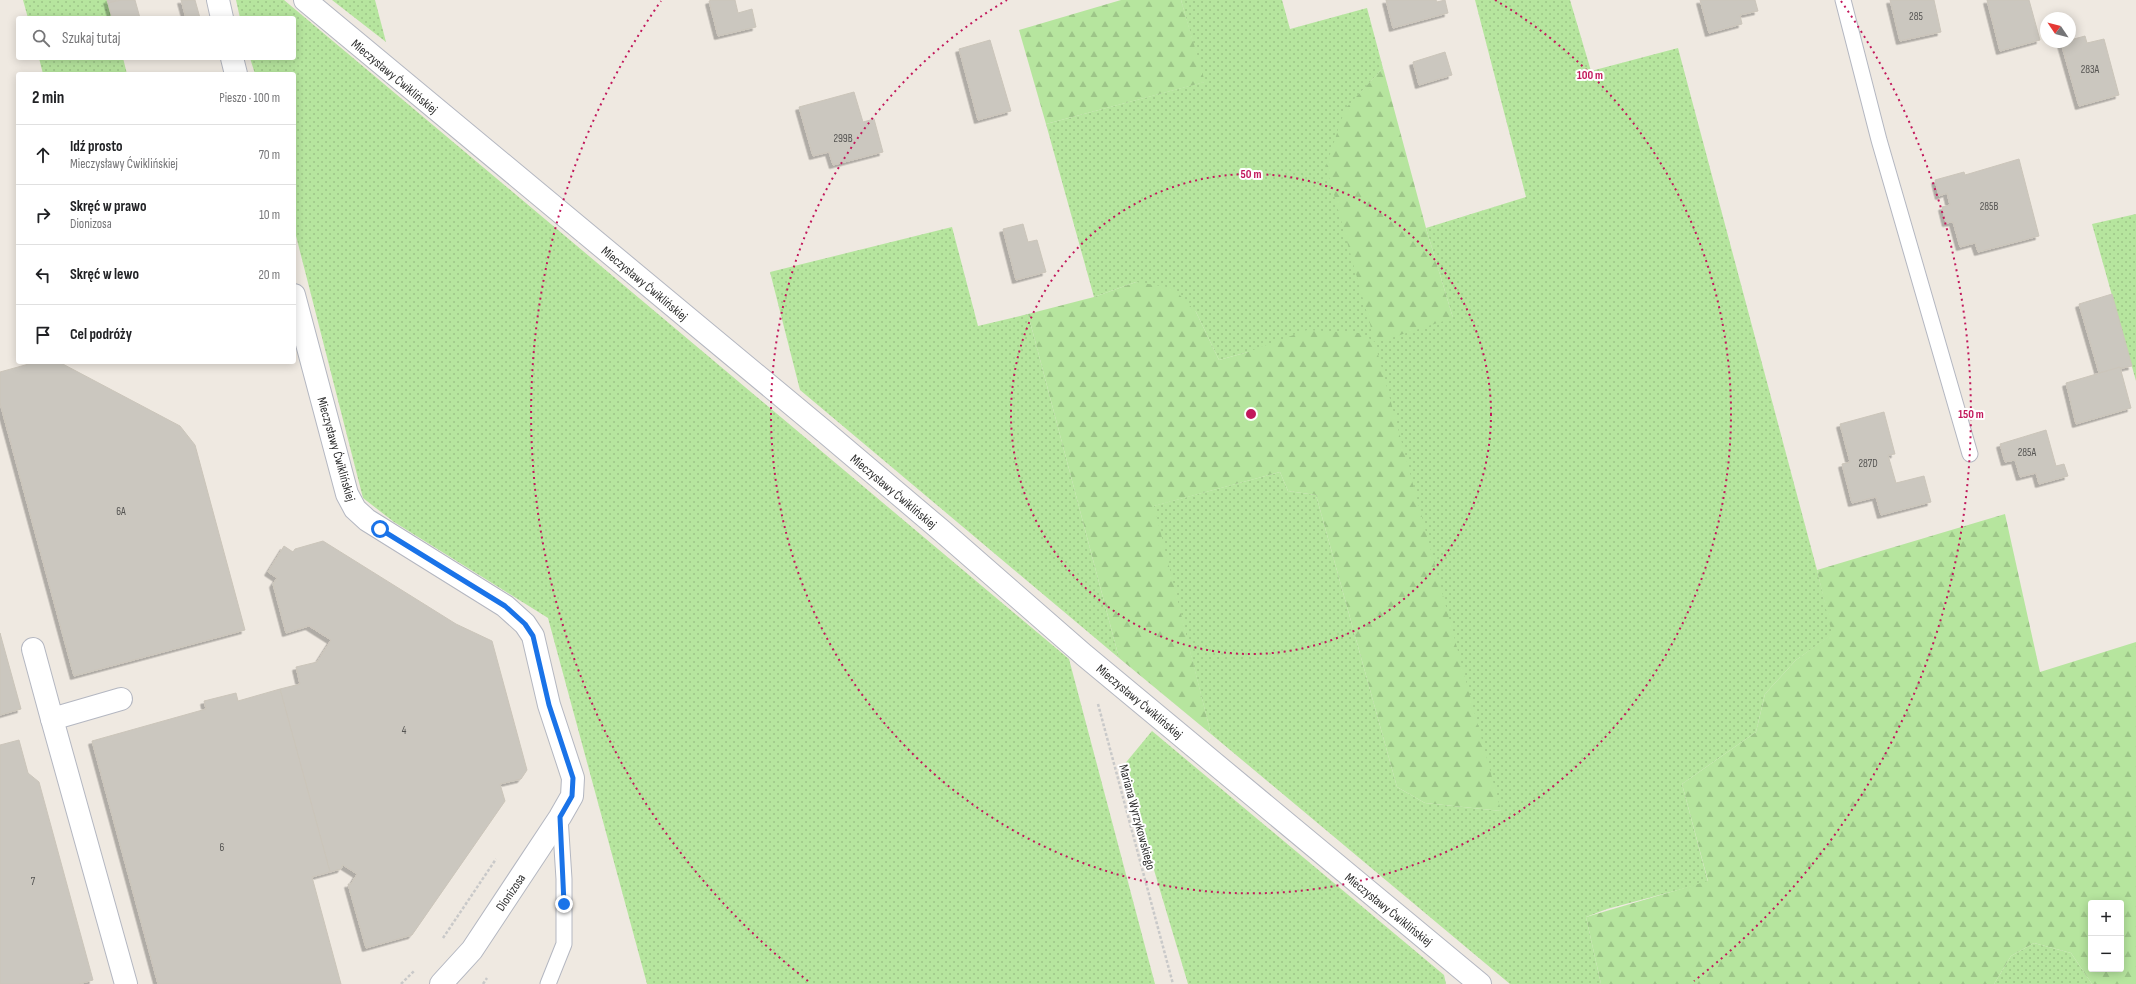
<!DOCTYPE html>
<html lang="pl">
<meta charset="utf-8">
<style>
body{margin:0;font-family:"Sofia Sans Condensed",sans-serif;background:#f2f2f2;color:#202124}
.controls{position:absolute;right:12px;bottom:12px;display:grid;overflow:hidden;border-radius:4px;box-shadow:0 2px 10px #0003}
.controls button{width:36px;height:36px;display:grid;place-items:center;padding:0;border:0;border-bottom:1px solid #e0e0e0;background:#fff;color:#202124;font:20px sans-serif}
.compass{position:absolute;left:2040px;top:12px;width:36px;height:36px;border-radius:50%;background:#fff;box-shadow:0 2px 10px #0003;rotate:305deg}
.stop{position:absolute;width:12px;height:12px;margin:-9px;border:3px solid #1a73e8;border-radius:50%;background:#fff}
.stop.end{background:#1a73e8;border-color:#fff;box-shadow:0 1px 4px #0008}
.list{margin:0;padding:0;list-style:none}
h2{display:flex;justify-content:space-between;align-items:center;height:52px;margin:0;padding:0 16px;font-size:17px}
h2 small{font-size:13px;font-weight:400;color:#757577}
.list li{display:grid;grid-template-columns:26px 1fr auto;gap:12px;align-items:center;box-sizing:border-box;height:60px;padding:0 16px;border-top:1px solid #e0e0e0}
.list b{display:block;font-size:15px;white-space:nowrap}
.list p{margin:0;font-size:13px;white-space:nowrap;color:#757577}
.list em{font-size:13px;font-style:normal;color:#757577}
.icon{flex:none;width:22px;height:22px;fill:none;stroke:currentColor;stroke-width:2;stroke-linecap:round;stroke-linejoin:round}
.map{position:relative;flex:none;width:2136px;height:984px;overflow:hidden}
.search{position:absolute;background:#fff;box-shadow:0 2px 10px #0003;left:16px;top:16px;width:280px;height:44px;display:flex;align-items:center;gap:10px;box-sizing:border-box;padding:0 14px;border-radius:4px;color:#757577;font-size:15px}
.panel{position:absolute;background:#fff;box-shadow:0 2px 10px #0003;left:16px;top:72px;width:280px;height:292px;border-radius:4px}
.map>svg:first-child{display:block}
</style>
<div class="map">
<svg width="2136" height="984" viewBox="0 0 2136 984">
<defs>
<pattern id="grass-dots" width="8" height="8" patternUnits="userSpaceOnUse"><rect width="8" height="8" fill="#b6e59e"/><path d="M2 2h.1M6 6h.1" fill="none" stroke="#9dc588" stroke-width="1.8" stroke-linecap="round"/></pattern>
<pattern id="forest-firs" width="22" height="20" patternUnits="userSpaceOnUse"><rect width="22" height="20" fill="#b6e59e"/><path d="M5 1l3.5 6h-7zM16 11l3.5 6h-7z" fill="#9dc588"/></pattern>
<filter id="shadow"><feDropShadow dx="-3.5" dy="3.5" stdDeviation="0" flood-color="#0004"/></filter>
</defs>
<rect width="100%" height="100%" fill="#efe9e1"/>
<g fill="url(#grass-dots)">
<path d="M23 0H107L112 18H28Z"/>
<path d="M236 0H284L1069 659 1155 984H647L548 618 394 522 363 498 294 228V74H255L250 58H294V18H240Z"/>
<path d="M332 0H375L386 42Z"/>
<path d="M1181 0H1282L1290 29 1367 8 1383 68 1346 109 1453 318 1426 228 1526 197 1475 0H1570L1591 71 1678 48 1817 570 1833 634 1796 660 1765 694 1756 732 1682 784 1708 882 1607 909 1586 917 1601 984H1510L1211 734 1153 506 1280 472 1288 491 1316 495 1397 787 1425 803 1501 811 1248 352 1219 360 1196 312 1136 282 1094 297 1046 124 1204 82Z"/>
<path d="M39 58H123L127 74H43Z"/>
<path d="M2136 214V381L2092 224Z"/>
<path d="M952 227 978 326 1028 314 1119 658 800 390 770 272Z"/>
<path d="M1152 731 1444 975 1446 984H1188L1123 766Z"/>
<path d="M2034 943 2071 953 2092 984H1994L2011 956Z"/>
</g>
<g fill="url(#forest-firs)" fill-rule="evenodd">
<path d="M1121 0H1181L1205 82 1046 124 1019 30Z"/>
<path d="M1383 68 1426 228 1453 318 1375 343 1501 811 1425 803 1397 787 1316 495 1288 491 1280 472 1154 506 1211 734 1119 658 1028 314 1094 297 1136 282 1173 288 1196 312 1219 360 1248 352 1307 330 1360 333 1375 342 1326 166 1345 109Z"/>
<path d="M2005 514 2040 672 2136 642V984H2092L2071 953 2034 943 2011 956 1994 984H1601L1586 917 1708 881 1682 784 1756 732 1765 694 1796 660 1832 634 1817 570ZM2091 903H2121V969H2091Z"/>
</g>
<g fill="#cbc7bf" stroke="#cbc5ba" filter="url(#shadow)">
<path d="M107 0H121L108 3Z"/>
<path d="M121 0H135L140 18H112L108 3Z"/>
<path d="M181 0H195L200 18H186Z"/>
<path d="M712 0H735L738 13 752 9 756 27 718 36 709 1Z"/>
<path d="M1386 0H1436L1437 2 1445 0 1448 13 1393 28Z"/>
<path d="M1700 0H1755L1758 11 1740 15 1742 24 1709 33Z"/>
<path d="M1890 0H1934L1941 32 1900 41Z"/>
<path d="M1987 0H2029L2040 40 2000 51Z"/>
<path d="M2085 36 2087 43 2104 39 2119 95 2079 106 2061 43 2070 42V40Z"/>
<path d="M990 40 1011 111 978 120 959 49Z"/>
<path d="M1445 52 1452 75 1419 85 1413 62Z"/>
<path d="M854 92 863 122 874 119 883 152 833 165 829 152 813 156 799 107Z"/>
<path d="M2019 159 2039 236 1978 252 1975 243 1960 247 1953 222 1946 223 1942 207 1950 205 1947 193 1939 196 1935 180 1964 172 1965 175Z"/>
<path d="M1023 224 1028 242 1037 240 1046 272 1016 280 1003 229Z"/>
<path d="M2112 294 2132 366 2099 373 2079 304Z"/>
<path d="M36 362H59L180 426 195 445 245 630 74 676 0 403V372Z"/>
<path d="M2120 367 2131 408 2076 424 2066 383Z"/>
<path d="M1884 412 1895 454 1888 455 1896 483 1924 476 1931 502 1881 515 1876 497 1852 503 1842 464 1850 462 1840 424Z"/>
<path d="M2046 430 2056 466 2064 464 2068 476 2039 484 2036 473 2020 477 2015 460 2005 462 2000 444Z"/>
<path d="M323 541 456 624 492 641 527 770 521 779 500 784 505 801 412 935 366 948 348 884H351L357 874 343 865 341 869 330 872 280 689 300 684 296 667 317 662 331 640 309 626 286 633 273 584 277 578 268 572 284 546 293 552 295 549Z"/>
<path d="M0 633 21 709 0 715Z"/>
<path d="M280 689 330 872 312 877 341 984H158L92 741 206 709 204 701 236 693 238 701Z"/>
<path d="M19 740 28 773 39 782 93 980 79 984H0V745Z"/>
</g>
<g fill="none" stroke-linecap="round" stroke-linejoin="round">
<defs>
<g id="lane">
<path d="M1843 0 1879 140 1970 454"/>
<path d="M548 984 564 944V879L560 817"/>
</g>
<g id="street">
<path d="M218 0 222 18"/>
<path d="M305 0 825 432 942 531 1084 655 1480 984"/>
<path d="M232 58 236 74"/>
<path d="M294 295 347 494 355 509 367 520 505 606 525 624 533 636 549 705 573 778 572 796 560 817 472 950 441 984"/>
<path d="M33 649 52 719 121 699"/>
<path d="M52 719 126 984"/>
</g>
</defs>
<use href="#lane" stroke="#b4b7c1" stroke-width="17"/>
<use href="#street" stroke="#b4b7c1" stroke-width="24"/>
<g stroke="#c9c9c9" stroke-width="2.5" stroke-dasharray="3 2" stroke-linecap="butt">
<path d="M1098 704 1173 984"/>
<path d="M443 938 496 859"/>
<path d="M401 984 415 970"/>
<path d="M483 984 487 978"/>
</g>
<use href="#lane" stroke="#fff" stroke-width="15"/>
<use href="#street" stroke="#fff" stroke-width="22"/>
</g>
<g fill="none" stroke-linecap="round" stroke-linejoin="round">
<path stroke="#1a73e8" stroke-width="5" d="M380 529 505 606 525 624 533 636 549 705 573 778 572 796 560 817 564 904"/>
</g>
<g fill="none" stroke="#c2185b" stroke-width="2" stroke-dasharray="2 4">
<circle cx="1251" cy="414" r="240"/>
<path d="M1495 0A480 480 0 1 1 1007 0"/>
<path d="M808 981A720 720 0 0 1 661 1M1841 1A720 720 0 0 1 1694 981"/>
</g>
<g text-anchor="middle" stroke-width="4" stroke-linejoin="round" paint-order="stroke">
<g font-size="11" fill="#555452">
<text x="1916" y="20">285</text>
<text x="2090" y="73">283A</text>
<text x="843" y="142">299B</text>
<text x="1989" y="210">285B</text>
<text x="2027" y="456">285A</text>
<text x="1868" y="467">287D</text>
<text x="121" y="515">6A</text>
<text x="404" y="734">4</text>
<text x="222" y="851">6</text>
<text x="33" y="885">7</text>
</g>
<g font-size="13" fill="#2e2e2e" stroke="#fff">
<text transform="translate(395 76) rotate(40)" y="5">Mieczysławy Ćwiklińskiej</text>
<text transform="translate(645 283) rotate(40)" y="5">Mieczysławy Ćwiklińskiej</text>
<text transform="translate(337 449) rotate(74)" y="5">Mieczysławy Ćwiklińskiej</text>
<text transform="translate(894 491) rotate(40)" y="5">Mieczysławy Ćwiklińskiej</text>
<text transform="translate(1140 701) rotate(40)" y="5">Mieczysławy Ćwiklińskiej</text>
<text transform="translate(1138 817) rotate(75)" y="5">Mariana Wyrzykowskiego</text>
<text transform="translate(510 892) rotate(-56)" y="5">Dionizosa</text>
<text transform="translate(1389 909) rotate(39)" y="5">Mieczysławy Ćwiklińskiej</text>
</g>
</g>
<circle cx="1251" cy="414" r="6" fill="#c2185b" stroke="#fff" stroke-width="2"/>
<g font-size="12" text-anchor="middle" font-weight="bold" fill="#c2185b" stroke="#fff" stroke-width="4" stroke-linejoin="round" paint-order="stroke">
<text x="1590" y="79">100 m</text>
<text x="1251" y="178">50 m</text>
<text x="1971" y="418">150 m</text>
</g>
</svg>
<div class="controls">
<button>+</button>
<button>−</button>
</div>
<svg class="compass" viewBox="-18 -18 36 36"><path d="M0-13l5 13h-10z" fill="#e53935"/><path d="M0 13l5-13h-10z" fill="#757577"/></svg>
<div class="stop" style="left:380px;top:529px"></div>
<div class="stop end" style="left:564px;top:904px"></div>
<div class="search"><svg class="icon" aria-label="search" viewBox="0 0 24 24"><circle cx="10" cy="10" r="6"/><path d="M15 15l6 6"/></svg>Szukaj tutaj</div>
<section class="panel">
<h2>2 min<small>Pieszo · 100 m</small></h2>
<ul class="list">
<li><svg class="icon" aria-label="ahead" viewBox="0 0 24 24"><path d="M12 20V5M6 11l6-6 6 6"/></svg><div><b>Idź prosto</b><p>Mieczysławy Ćwiklińskiej</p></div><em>70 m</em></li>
<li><svg class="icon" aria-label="right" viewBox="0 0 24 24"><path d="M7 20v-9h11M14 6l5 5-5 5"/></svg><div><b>Skręć w prawo</b><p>Dionizosa</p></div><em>10 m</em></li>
<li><svg class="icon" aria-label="left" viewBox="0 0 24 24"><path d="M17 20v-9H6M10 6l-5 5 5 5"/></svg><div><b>Skręć w lewo</b></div><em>20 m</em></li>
<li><svg class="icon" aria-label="arrive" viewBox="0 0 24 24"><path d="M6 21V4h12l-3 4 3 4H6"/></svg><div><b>Cel podróży</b></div></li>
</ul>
</section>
</div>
